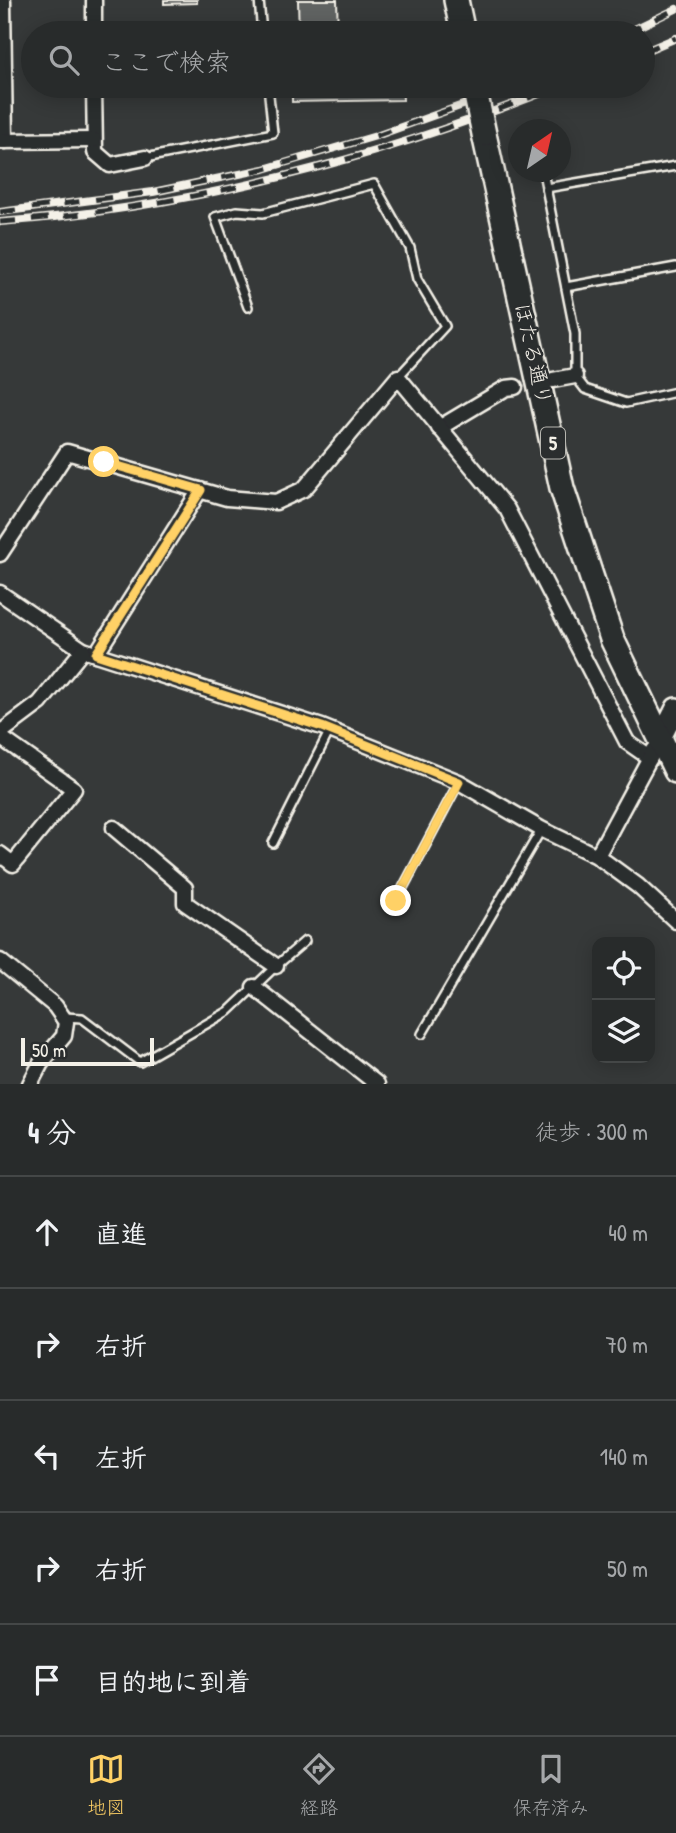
<!DOCTYPE html>
<html lang="ja">
<meta charset="utf-8">
<style>
body{margin:0;font-family:"Patrick Hand","Klee One",sans-serif;background:#343737;color:#f1f3f6}
.controls{position:absolute;right:21px;bottom:21px;display:grid;overflow:hidden;border-radius:14px;box-shadow:0 4px 18px #0003}
.controls button{width:63px;height:63px;display:grid;place-items:center;padding:0;border:0;border-bottom:2px solid #444747;background:#282b2b;color:#f1f3f6;font:35px sans-serif}
.compass{position:absolute;left:508px;top:119px;width:63px;height:63px;border-radius:50%;background:#282b2b;box-shadow:0 4px 18px #0003;rotate:34deg}
.scale{position:absolute;left:21px;bottom:18px;width:133px;box-sizing:border-box;padding-left:7px;border:4px solid #f4f1e8;border-top:0;font-size:19px;line-height:24px;white-space:nowrap;color:#f4f1e8;-webkit-text-stroke:5px #2a2d2e;paint-order:stroke}
.stop{position:absolute;width:21px;height:21px;margin:-16px;border:5px solid #ffd166;border-radius:50%;background:#fff}
.stop.end{background:#ffd166;border-color:#fff;box-shadow:0 2px 7px #0008}
.list{margin:0;padding:0;list-style:none}
h2{display:flex;justify-content:space-between;align-items:center;height:91px;margin:0;padding:0 28px;font-size:30px}
h2 small{font-size:23px;font-weight:400;color:#a5a7a9}
.list li{display:grid;grid-template-columns:46px 1fr auto;gap:21px;align-items:center;box-sizing:border-box;height:112px;padding:0 28px;border-top:2px solid #444747}
.list b{display:block;font-size:26px;white-space:nowrap}
.list em{font-size:23px;font-style:normal;color:#a5a7a9}
.icon{flex:none;width:38px;height:38px;fill:none;stroke:currentColor;stroke-width:2;stroke-linecap:round;stroke-linejoin:round}
.map{position:relative;flex:none;width:676px;height:1084px;overflow:hidden}
.search{position:absolute;background:#282b2b;box-shadow:0 4px 18px #0003;left:21px;right:21px;top:21px;height:77px;display:flex;align-items:center;gap:18px;box-sizing:border-box;padding:0 24px;border-radius:38px;color:#a5a7a9;font-size:26px}
.sheet{height:651px;background:#282b2b}
nav{display:flex;justify-content:space-around;align-items:center;box-sizing:border-box;height:98px;border-top:2px solid #444747;background:#282b2b;font-size:19px;color:#a5a7a9}
nav a{display:grid;justify-items:center;gap:4px}
nav .on{color:#ffd166}
.map>svg:first-child{display:block}
</style>
<div class="map">
<svg width="676" height="1084" viewBox="0 0 676 1084">
<rect width="100%" height="100%" fill="#363939"/>
<filter id="ink" filterUnits="userSpaceOnUse"><feTurbulence type="fractalNoise" baseFrequency=".0143" numOctaves="2"/><feDisplacementMap in="SourceGraphic" scale="14" xChannelSelector="R" yChannelSelector="G"/><feConvolveMatrix kernelMatrix="1 2 1 2 8 2 1 2 1" color-interpolation-filters="sRGB"/></filter>
<g filter="url(#ink)">
<g fill="#616362" stroke="#f4f1e8" stroke-width="2">
<path d="M164 0H197V3L164 4Z"/>
<path d="M298 0H337L338 33H299Z"/>
<path d="M292 86H402L403 100 292 102Z"/>
</g>
<g fill="none" stroke-linecap="round" stroke-linejoin="round">
<defs>
<g id="lane">
<path d="M259 0 262 33"/>
<path d="M145 158 273 133 268 86"/>
<path d="M543 172 575 334V376L585 389 626 403 676 392"/>
<path d="M546 188 676 166"/>
<path d="M566 287 676 267"/>
<path d="M248 307 215 217 237 211 263 213 374 184 410 248 417 279 445 326 398 377"/>
<path d="M273 843 330 730"/>
<path d="M396 901 459 782"/>
<path d="M64 1017 82 1018 140 1062 229 1011 276 966 305 941"/>
<path d="M422 1034 541 830"/>
</g>
<g id="street">
<path d="M3 0 5 141"/>
<path d="M94 33V0"/>
<path d="M94 86 95 152 110 165 145 158"/>
<path d="M0 141 94 140"/>
<path d="M553 380 575 376"/>
<path d="M439 428 506 388 515 387"/>
<path d="M0 554 67 452 227 498 276 502 304 489 398 377 507 509 627 742 650 758"/>
<path d="M0 593 83 650 322 727 459 782 541 829 597 856 638 886 676 921"/>
<path d="M96 654 200 490"/>
<path d="M0 733 40 703 83 650"/>
<path d="M0 737 74 789 13 864 0 854"/>
<path d="M114 828 185 888V903L276 966"/>
<path d="M597 856 654 750"/>
<path d="M0 961 55 1006 66 1022 64 1036 41 1063 30 1084"/>
<path d="M254 987 377 1084"/>
</g>
<path id="secondary" d="M660 740 676 708"/>
<g id="primary">
<path d="M456 0 463 33"/>
<path d="M484 134 562 488 612 639 676 771"/>
</g>
</defs>
<use href="#lane" stroke="#f4f1e8" stroke-width="12"/>
<use href="#street" stroke="#f4f1e8" stroke-width="19"/>
<use href="#secondary" stroke="#f4f1e8" stroke-width="24"/>
<use href="#primary" stroke="#f4f1e8" stroke-width="28"/>
<use href="#lane" stroke="#2a2d2e" stroke-width="7"/>
<use href="#street" stroke="#2a2d2e" stroke-width="14"/>
<use href="#secondary" stroke="#2a2d2e" stroke-width="19"/>
<use href="#primary" stroke="#2a2d2e" stroke-width="23"/>
<defs>
<g id="rail">
<path d="M626 33 676 9"/>
<path d="M643 52 676 38"/>
<path d="M0 212 153 192 264 169 376 136 516 86"/>
<path d="M0 222C192 208 381 158 559 86"/>
</g>
</defs>
<use href="#rail" stroke="#f4f1e8" stroke-width="8"/>
<use href="#rail" stroke="#2a2d2e" stroke-width="5" stroke-dasharray="16" stroke-linecap="butt"/>
<defs>
<path id="primary-bridge" d="M474 86 484 134"/>
</defs>
<use href="#primary-bridge" stroke="#f4f1e8" stroke-width="28" stroke-linecap="butt"/>
<use href="#primary-bridge" stroke="#2a2d2e" stroke-width="23"/>
</g>
</g>
<g fill="none" stroke-linecap="round" stroke-linejoin="round" filter="url(#ink)">
<path stroke="#ffd166" stroke-width="9" d="M104 462 201 490 96 654 322 727 459 782 396 901"/>
</g>
<g text-anchor="middle" stroke-width="5" stroke-linejoin="round" paint-order="stroke">
<rect fill="#2a2d2e" stroke="#b7b6b0" stroke-width="2" x="541" y="427.5" width="24" height="31" rx="5"/>
<g font-size="19" font-weight="bold" fill="#f4f1e8">
<text x="553" y="450">5</text>
</g>
<g font-size="21" fill="#f4f1e8" stroke="#2a2d2e">
<text transform="translate(533 354) rotate(77)" y="7">ほたる通り</text>
</g>
</g>
</svg>
<div class="controls">
<button><svg class="icon" aria-label="locate" viewBox="0 0 24 24"><circle cx="12" cy="12" r="6"/><path d="M12 2v4M12 18v4M2 12h4M18 12h4"/></svg></button>
<button><svg class="icon" aria-label="layers" viewBox="0 0 24 24"><path d="M12 4l9 5-9 5-9-5zM3 14l9 5 9-5"/></svg></button>
</div>
<svg class="compass" viewBox="-18 -18 36 36"><path d="M0-13l5 13h-10z" fill="#e53935"/><path d="M0 13l5-13h-10z" fill="#a5a7a9"/></svg>
<div class="scale">50 m</div>
<div class="stop" style="left:104px;top:462px"></div>
<div class="stop end" style="left:396px;top:901px"></div>
<div class="search"><svg class="icon" aria-label="search" viewBox="0 0 24 24"><circle cx="10" cy="10" r="6"/><path d="M15 15l6 6"/></svg>ここで検索</div>
</div>
<section class="sheet">
<h2>4 分<small>徒歩 · 300 m</small></h2>
<ul class="list">
<li><svg class="icon" aria-label="ahead" viewBox="0 0 24 24"><path d="M12 20V5M6 11l6-6 6 6"/></svg><div><b>直進</b></div><em>40 m</em></li>
<li><svg class="icon" aria-label="right" viewBox="0 0 24 24"><path d="M7 20v-9h11M14 6l5 5-5 5"/></svg><div><b>右折</b></div><em>70 m</em></li>
<li><svg class="icon" aria-label="left" viewBox="0 0 24 24"><path d="M17 20v-9H6M10 6l-5 5 5 5"/></svg><div><b>左折</b></div><em>140 m</em></li>
<li><svg class="icon" aria-label="right" viewBox="0 0 24 24"><path d="M7 20v-9h11M14 6l5 5-5 5"/></svg><div><b>右折</b></div><em>50 m</em></li>
<li><svg class="icon" aria-label="arrive" viewBox="0 0 24 24"><path d="M6 21V4h12l-3 4 3 4H6"/></svg><div><b>目的地に到着</b></div></li>
</ul>
</section>
<nav>
<a class="on"><svg class="icon" aria-label="map" viewBox="0 0 24 24"><path d="M3 6l6-2 6 2 6-2v14l-6 2-6-2-6 2zM9 4v14M15 6v14"/></svg>地図</a>
<a><svg class="icon" aria-label="directions" viewBox="0 0 24 24"><path d="M12 3l9 9-9 9-9-9zM9 14v-3h6M13 9l2 2-2 2"/></svg>経路</a>
<a><svg class="icon" aria-label="saved" viewBox="0 0 24 24"><path d="M7 4h10v16l-5-4-5 4z"/></svg>保存済み</a>
</nav>
